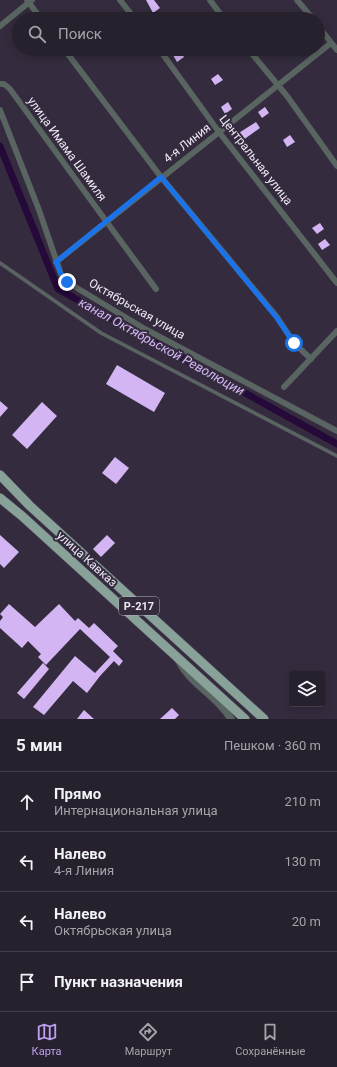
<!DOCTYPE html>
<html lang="ru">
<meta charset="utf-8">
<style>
body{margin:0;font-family:Roboto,sans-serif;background:#2f2936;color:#f1f3f6}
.controls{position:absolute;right:12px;bottom:12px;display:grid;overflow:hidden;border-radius:4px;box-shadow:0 2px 10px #0003}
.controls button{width:36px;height:36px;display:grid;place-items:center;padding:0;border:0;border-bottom:1px solid #433e4a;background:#27212e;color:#f1f3f6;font:20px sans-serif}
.stop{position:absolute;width:12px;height:12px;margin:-9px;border:3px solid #1a73e8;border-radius:50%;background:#fff}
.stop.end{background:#1a73e8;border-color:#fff;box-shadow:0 1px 4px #0008}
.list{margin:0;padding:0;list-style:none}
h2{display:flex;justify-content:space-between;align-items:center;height:52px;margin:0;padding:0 16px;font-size:17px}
h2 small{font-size:13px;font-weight:400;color:#a4a3aa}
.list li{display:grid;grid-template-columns:26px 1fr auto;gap:12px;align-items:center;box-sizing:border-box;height:60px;padding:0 16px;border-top:1px solid #433e4a}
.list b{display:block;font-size:15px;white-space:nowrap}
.list p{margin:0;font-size:13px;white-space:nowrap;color:#a4a3aa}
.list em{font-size:13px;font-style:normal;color:#a4a3aa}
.icon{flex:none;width:22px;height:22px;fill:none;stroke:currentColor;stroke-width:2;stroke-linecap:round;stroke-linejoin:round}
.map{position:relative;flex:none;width:337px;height:719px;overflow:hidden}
.search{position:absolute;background:#27212e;box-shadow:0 2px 10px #0003;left:12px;right:12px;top:12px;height:44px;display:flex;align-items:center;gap:10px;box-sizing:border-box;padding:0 14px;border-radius:22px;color:#a4a3aa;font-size:15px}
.sheet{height:292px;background:#27212e}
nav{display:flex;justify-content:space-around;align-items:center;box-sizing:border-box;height:56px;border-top:1px solid #433e4a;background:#27212e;font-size:11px;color:#a4a3aa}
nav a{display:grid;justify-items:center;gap:2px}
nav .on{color:#bca0f2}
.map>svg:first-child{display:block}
</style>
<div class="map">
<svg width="337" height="719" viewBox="0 0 337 719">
<rect width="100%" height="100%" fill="#342c3e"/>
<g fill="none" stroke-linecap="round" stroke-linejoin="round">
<path stroke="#240939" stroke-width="7" d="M0 146 58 289 337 444"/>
</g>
<g fill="#d2b5f2">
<path d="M146 0H154L160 8 153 13Z"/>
<path d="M180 50 184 57 177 62 173 55Z"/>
<path d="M218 74 223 80 215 85 211 79Z"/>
<path d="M228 102 232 109 225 114 221 107Z"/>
<path d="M265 107 269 113 262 118 258 112Z"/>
<path d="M256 122 260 128 239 143 234 136Z"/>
<path d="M290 135 295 142 287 147 283 140Z"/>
<path d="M320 223 324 229 317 234 312 228Z"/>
<path d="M325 239 330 245 322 250 318 244Z"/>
<path d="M117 365 165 393 154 412 106 384Z"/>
<path d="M0 401 8 408 0 417Z"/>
<path d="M42 402 57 416 27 449 12 435Z"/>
<path d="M115 457 129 468 116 484 102 473Z"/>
<path d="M0 535 19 552 4 568 0 564Z"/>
<path d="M107 535 115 543 101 557 93 549Z"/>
<path d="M9 604 35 627 59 604 75 621 78 618 89 628 94 623 118 646 113 651 123 661 119 666 114 661 100 676 87 693 73 681 44 715 33 707 75 656 95 673 110 657 80 629 46 665 38 657 41 654 28 641 22 648 0 628V621L3 617 0 614Z"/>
<path d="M43 663 49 669 24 699 17 693Z"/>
<path d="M172 708 179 715 175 719H160Z"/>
<path d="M84 710 94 719H77Z"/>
</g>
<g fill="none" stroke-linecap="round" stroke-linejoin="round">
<defs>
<path id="service" d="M0 263 101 333 337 456"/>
<g id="minor">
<path d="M27 0 41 19"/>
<path d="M120 0 135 19"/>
<path d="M210 0 224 19"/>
<path d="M297 0 313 19"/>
<path d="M0 26 32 0"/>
<path d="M318 26 337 50"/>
<path d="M64 49 161 177 277 317 294 343 311 359"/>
<path d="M159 49 219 132 337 283"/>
<path d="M248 49 287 96 337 166"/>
<path d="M0 84H4L10 89 106 221 156 289"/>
<path d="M0 110 39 210 61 274 67 282 145 329 337 431"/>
<path d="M56 262 331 43"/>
<path d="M284 387 337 331"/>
</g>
<path id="tertiary" d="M179 661C191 685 218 696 231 719"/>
<g id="trunk">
<path d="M0 475 30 506 264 719"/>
<path d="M0 498 22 516 245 719"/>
</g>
</defs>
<use href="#service" stroke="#524a5b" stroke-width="4"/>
<use href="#minor" stroke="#524a5b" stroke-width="6"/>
<use href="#tertiary" stroke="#524a5b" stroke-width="8"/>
<use href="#trunk" stroke="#524a5b" stroke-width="10"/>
<use href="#service" stroke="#596560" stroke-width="3"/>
<use href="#minor" stroke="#596560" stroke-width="5.5"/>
<use href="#tertiary" stroke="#596560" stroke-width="7"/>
<use href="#trunk" stroke="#88a299" stroke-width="9"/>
</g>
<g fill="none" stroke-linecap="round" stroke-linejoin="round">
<path stroke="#1a73e8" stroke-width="5" d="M67 282 61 274 56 262 161 177 277 318 294 343"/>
</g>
<g text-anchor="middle" stroke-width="4" stroke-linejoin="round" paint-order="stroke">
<rect fill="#342c3e" stroke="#b6b0be" stroke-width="1" x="119" y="597" width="40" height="18" rx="3"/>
<g font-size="11" font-weight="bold" fill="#eee8f5">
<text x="139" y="610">Р-217</text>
</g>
<g font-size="12" fill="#eee8f5" stroke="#342c3e">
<text transform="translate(187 143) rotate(-38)" y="4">4-я Линия</text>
<text transform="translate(67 149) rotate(54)" y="4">улица Имама Шамиля</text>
<text transform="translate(256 160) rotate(52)" y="4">Центральная улица</text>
<text transform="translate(137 309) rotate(30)" y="4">Октябрьская улица</text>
<text transform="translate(87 559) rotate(42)" y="4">улица Кавказ</text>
</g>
<g font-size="13" font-style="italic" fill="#d7b8f9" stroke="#342c3e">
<text transform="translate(162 346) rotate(29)" y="5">канал Октябрьской Революции</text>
</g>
</g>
</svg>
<div class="controls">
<button><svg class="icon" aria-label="layers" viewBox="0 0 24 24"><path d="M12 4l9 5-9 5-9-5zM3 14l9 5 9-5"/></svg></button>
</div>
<div class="stop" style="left:294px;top:343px"></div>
<div class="stop end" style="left:67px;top:282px"></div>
<div class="search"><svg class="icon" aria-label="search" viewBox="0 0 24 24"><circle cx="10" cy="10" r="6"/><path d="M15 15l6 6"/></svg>Поиск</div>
</div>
<section class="sheet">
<h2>5 мин<small>Пешком · 360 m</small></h2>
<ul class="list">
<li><svg class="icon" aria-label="ahead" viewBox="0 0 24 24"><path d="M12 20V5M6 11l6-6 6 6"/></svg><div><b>Прямо</b><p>Интернациональная улица</p></div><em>210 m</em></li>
<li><svg class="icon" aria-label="left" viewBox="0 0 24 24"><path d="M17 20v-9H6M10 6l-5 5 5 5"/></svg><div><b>Налево</b><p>4-я Линия</p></div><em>130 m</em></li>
<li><svg class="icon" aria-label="left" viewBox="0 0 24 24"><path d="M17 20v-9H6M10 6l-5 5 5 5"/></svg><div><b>Налево</b><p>Октябрьская улица</p></div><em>20 m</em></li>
<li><svg class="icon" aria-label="arrive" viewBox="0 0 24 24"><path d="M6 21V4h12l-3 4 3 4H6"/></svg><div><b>Пункт назначения</b></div></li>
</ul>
</section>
<nav>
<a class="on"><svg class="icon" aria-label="map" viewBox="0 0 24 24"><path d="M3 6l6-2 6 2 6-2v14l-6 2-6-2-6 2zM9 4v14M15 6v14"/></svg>Карта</a>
<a><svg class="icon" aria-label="directions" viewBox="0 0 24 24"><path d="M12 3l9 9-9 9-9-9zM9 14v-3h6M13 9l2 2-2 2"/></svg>Маршрут</a>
<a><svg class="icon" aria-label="saved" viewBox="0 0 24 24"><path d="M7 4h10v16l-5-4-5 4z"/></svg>Сохранённые</a>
</nav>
